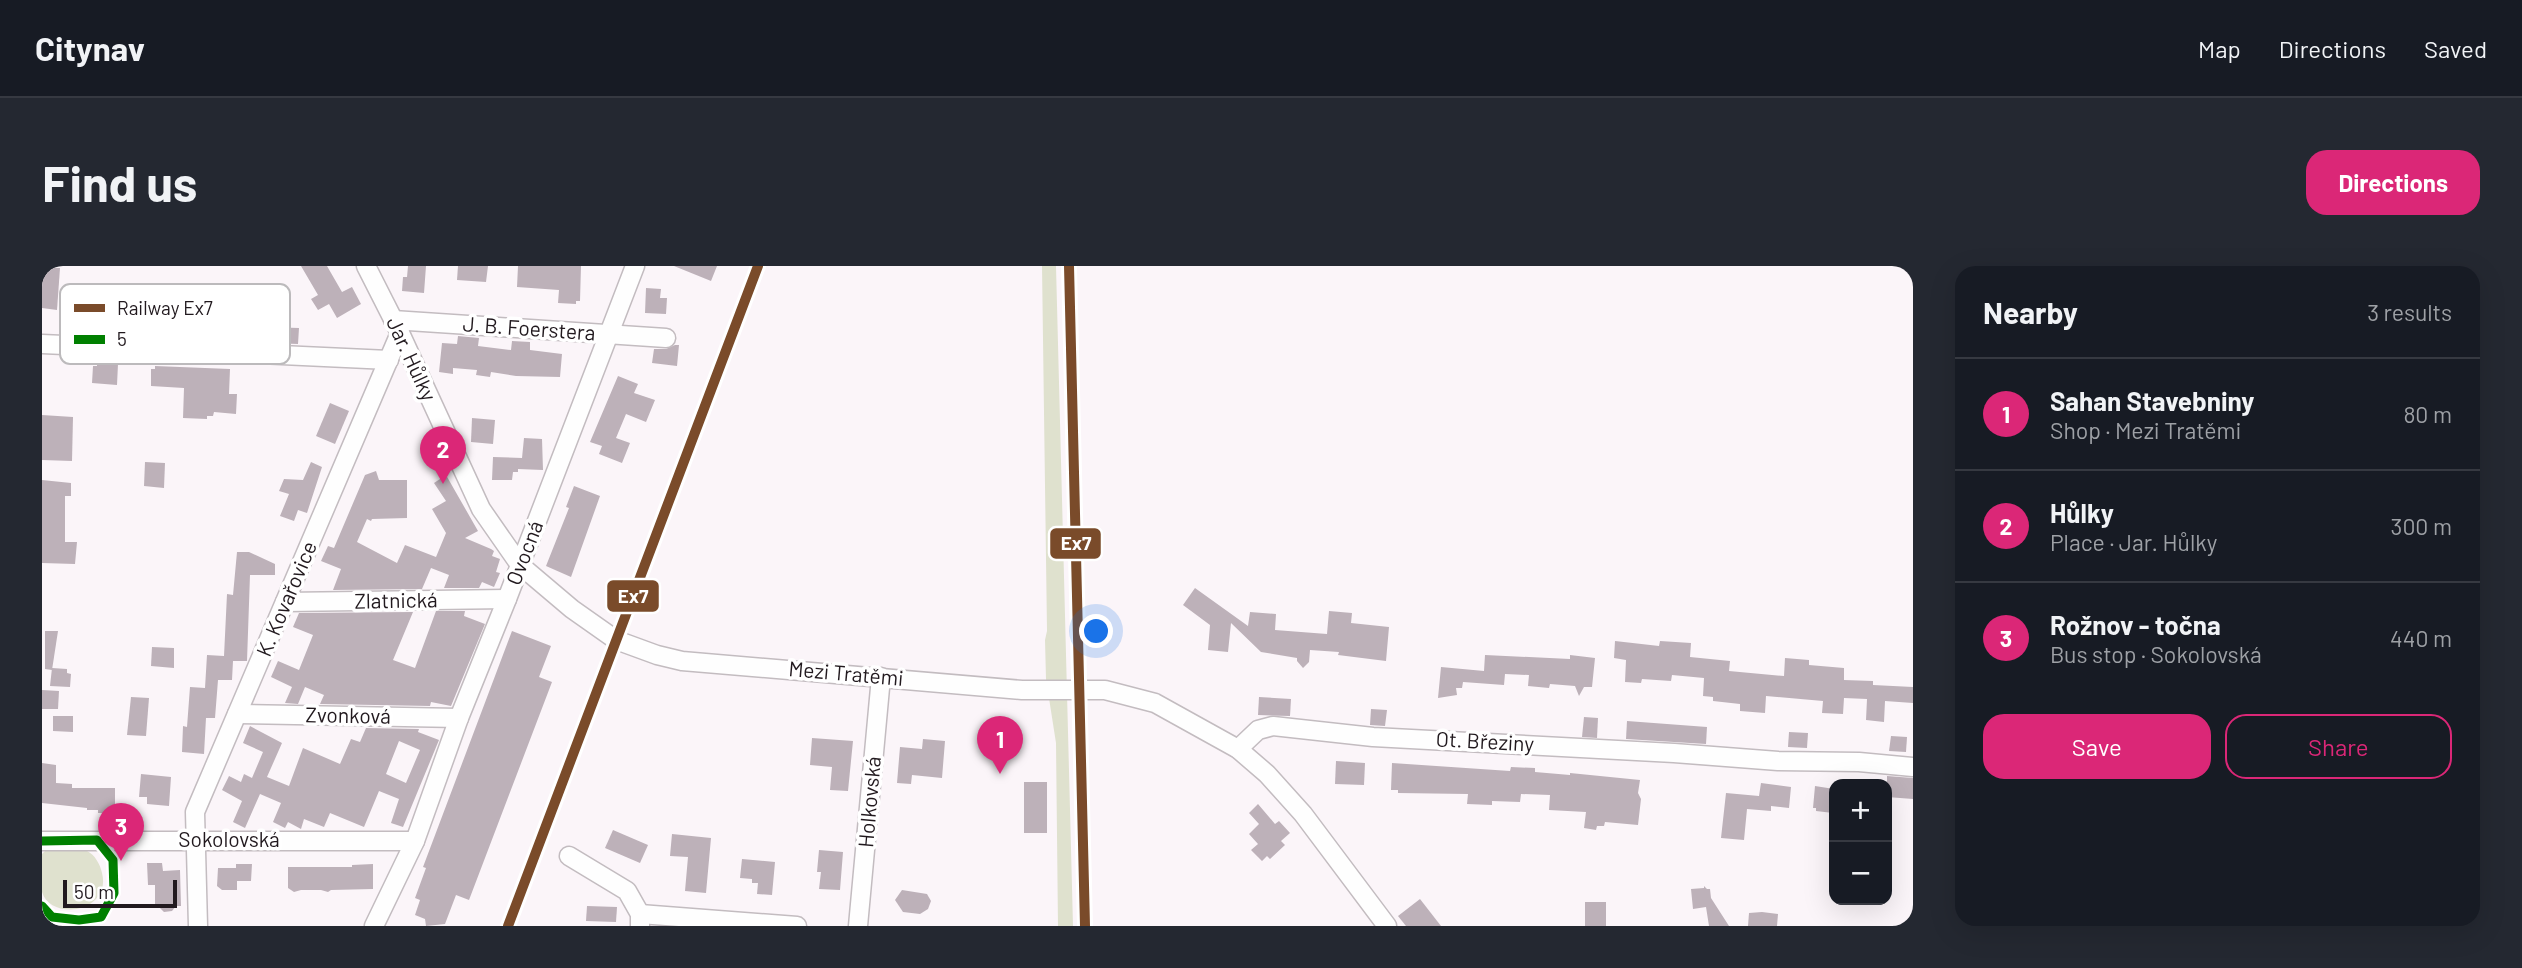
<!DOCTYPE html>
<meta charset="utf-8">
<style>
body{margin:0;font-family:Barlow,sans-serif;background:#242831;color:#f1f3f6}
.controls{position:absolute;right:21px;bottom:21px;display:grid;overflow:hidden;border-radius:14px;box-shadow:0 7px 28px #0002}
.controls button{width:63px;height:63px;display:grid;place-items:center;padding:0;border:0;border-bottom:2px solid #363941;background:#171b24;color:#f1f3f6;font:35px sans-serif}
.scale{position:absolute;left:21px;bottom:18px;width:114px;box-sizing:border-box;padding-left:7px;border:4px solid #21191e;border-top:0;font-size:19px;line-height:24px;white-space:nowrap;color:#21191e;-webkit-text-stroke:5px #fff;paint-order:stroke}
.you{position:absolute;left:1055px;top:366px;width:24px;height:24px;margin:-18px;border:5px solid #fff;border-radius:50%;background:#1a73e8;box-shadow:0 0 0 10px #1a73e833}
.badge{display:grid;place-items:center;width:46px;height:46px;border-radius:50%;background:#db2777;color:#fff;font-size:23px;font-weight:700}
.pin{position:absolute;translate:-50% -58px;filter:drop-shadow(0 2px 4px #0008)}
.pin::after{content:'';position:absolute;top:37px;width:24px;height:21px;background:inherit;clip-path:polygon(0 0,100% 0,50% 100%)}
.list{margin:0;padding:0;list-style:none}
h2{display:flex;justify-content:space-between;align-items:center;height:91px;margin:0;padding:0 28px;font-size:30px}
h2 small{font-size:23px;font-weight:400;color:#9ea1a6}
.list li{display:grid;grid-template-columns:46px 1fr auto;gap:21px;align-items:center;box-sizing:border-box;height:112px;padding:0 28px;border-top:2px solid #363941}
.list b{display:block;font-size:26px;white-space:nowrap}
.list p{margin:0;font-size:23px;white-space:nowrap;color:#9ea1a6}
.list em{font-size:23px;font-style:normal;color:#9ea1a6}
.actions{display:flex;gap:14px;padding:21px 28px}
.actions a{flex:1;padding:16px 0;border:2px solid #db2777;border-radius:21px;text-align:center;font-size:24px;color:#db2777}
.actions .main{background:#db2777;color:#fff}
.map{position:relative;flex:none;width:1871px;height:660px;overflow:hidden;border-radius:21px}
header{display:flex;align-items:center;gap:42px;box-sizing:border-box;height:98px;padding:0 35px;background:#171b24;border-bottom:2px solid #363941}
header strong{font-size:33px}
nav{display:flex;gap:38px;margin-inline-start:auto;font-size:24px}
.intro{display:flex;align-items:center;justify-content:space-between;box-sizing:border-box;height:168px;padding:0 42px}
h1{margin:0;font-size:49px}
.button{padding:18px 32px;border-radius:21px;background:#db2777;color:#fff;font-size:24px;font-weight:700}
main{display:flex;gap:42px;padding:0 42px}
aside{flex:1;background:#171b24;border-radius:21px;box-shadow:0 7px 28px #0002}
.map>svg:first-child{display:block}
</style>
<header>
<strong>Citynav</strong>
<nav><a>Map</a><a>Directions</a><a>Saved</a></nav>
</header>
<div class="intro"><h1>Find us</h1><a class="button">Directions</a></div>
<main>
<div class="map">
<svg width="1871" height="660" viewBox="0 0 1871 660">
<rect width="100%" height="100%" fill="#fbf5f9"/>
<g fill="#dfe1ce">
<path d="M1000 0H1014L1031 660H1016L1014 477 1004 413 1003 374 1005 365Z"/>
<path d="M7 581C18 582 36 580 45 585 53 589 58 598 60 607 70 646 9 656 0 626 0 615 0 599 0 588Z"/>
</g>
<g fill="#bdb1b9" fill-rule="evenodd">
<path d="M259 0H285L300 26 310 21 319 38 295 52 287 38 276 44 269 33 276 29Z"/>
<path d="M366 0H384L382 27 360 25 361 11H365Z"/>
<path d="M416 0H446L444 16 415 14Z"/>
<path d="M476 0H539L538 35H534V38L516 37 517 24 475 21Z"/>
<path d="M632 0H675L669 15Z"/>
<path d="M0 2H18L15 44 0 42Z"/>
<path d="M604 22 619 23 618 32H625L624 48 603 47Z"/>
<path d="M199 51 224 52V61L257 62 256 78 201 76V70H198Z"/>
<path d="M416 70 437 72 436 80 469 84 470 75 488 76V84L520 88 518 111 474 110 449 106 448 111 434 109 435 104 411 102V108L397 106 400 77 415 78Z"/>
<path d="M633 79H637L635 100 610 97 612 83H624Z"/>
<path d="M55 97 76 98 75 119 50 117 51 100H55Z"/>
<path d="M113 100 188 103 187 128H195L194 148 172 146 171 150H165V153L141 152 142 122 109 120V103H113Z"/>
<path d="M576 110 596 118 592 127 613 134 604 156 584 148 574 172 588 177 580 197 557 188 560 180 548 176Z"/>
<path d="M288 137 307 145 293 178 274 170Z"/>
<path d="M0 149 31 151 30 195 0 194Z"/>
<path d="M430 152 453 154 451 178 429 176Z"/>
<path d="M482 172 500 173 501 204 476 203V206H471L470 214H450L451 191 480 192Z"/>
<path d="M103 196 123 197 122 222 102 220Z"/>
<path d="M269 196 280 201 265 247 256 244 252 255 238 250 247 228 237 225 242 213 261 214Z"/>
<path d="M334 205 337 214H365V252L330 253 329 255 325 253 315 276 355 297 363 279 394 291 404 267 390 243 404 235 392 217 404 209 436 265 423 272 449 283 452 285 450 290 458 293 454 306 458 307 452 321 440 316 437 322H402L407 309 389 302 380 323 291 324 299 303 279 295 286 280 292 282 323 209Z"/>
<path d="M0 214 29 217V230H23V276H35L33 298 0 297Z"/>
<path d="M532 220 558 230 529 311 504 300 527 242 524 241Z"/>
<path d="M195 286H207L233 298V309H208L205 395H191L190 414H176L173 452H164L162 488 140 486 141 460 145 461 148 421 163 422 165 389 182 390 185 328 191 329Z"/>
<path d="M1153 322 1206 360 1208 346 1234 348 1233 364 1285 368 1287 345 1310 347 1309 357 1347 361 1344 395 1296 389 1297 386 1268 384 1267 396 1261 402 1255 395V392L1219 386 1189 357 1186 386 1166 384 1168 359 1141 339Z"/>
<path d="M394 345H423L422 350 443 358 409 440 389 436 388 440 278 438 282 429 263 421 256 438 243 437 250 421 229 411 236 395 257 404 271 369 251 361 257 347 371 346 351 394 373 402Z"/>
<path d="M3 365H16L10 404 3 403Z"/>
<path d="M470 365 509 380 497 411 510 416 427 634 414 629 403 658 384 660 383 653 373 649 378 634 373 632 384 602 381 601Z"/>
<path d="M1573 375 1617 380 1618 375 1649 377 1648 391 1688 395 1687 405 1742 410 1743 392 1767 394V399L1802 402V414L1831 415V419L1871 421V437L1843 435 1842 456 1824 454 1825 433 1802 432 1801 448 1780 447 1781 435 1724 430 1723 447 1698 445V438L1671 435V431L1661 430 1662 412 1630 409 1629 415 1600 413 1599 417 1583 416 1584 394 1572 392Z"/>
<path d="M110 381 132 382V402L109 400Z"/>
<path d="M1443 389 1528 393V389L1553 392 1550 421H1542L1537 430 1533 420 1508 418 1507 422 1486 420 1487 409 1463 408 1462 419 1421 416 1420 422H1414L1415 429 1396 432 1399 401 1442 405Z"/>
<path d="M10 402 25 403V407L29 408 28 421 8 420Z"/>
<path d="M0 424 17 425 16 443H0Z"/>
<path d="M89 431 107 432 104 470 85 469Z"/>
<path d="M1217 431 1249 433 1248 450 1216 449Z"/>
<path d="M1329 443 1345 444 1343 460 1328 459Z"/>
<path d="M11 450H31V466L11 465Z"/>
<path d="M1542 451 1556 452 1555 472 1540 471Z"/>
<path d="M1585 455 1665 461 1664 478 1584 473Z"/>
<path d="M208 460 240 477 225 511 247 520 261 482 298 498 309 473 318 476 324 462 377 463 376 466 397 474 361 561 349 557 357 533 337 525 322 561 288 547 282 561 262 553 259 563 246 556 243 562 231 556 239 537 218 528 203 562 191 556 200 535 180 524 187 510 199 516 202 508 210 512 221 486 201 477ZM357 475 378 484 364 517 344 508Z"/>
<path d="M1747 466 1766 467 1765 482 1746 481Z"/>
<path d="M1849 470 1865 471 1864 486 1847 485Z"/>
<path d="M770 472 811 475 806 525 788 524 790 501 768 499Z"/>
<path d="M881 473 903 475 900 512 870 509 869 518 855 517 858 481 880 483Z"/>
<path d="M1294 495 1323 497 1322 519 1293 518Z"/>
<path d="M0 497 14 499V517L30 518V522H73V547H56V544H45V542L0 537Z"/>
<path d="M1350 497 1468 505 1469 501 1493 502V506L1528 509V507L1598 514 1596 527 1599 533 1596 559 1563 556 1562 560H1555L1554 564 1542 562 1544 546 1507 544 1508 529 1479 528 1478 536 1450 535V539L1425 538 1426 528 1356 527V524H1349Z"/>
<path d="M99 508 129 511 127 540 105 538V531H97Z"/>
<path d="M1845 510 1871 512V533L1845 531Z"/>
<rect x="982" y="516" width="23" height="51"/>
<path d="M1719 517 1749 521 1747 542 1729 540V545L1705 543 1702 574 1679 572 1684 527 1717 530Z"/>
<path d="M1773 520 1792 523 1791 547 1774 545V542H1771Z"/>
<path d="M1216 538 1233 558 1237 555 1248 567 1239 575 1243 579 1228 593 1225 590 1220 595 1209 584 1216 578 1207 568 1217 558 1207 547Z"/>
<path d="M571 564 606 579 598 597 563 582Z"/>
<path d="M630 568 669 572 664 627 643 625 646 591 628 590Z"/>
<path d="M777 584 801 586 798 624 777 623 779 606H775Z"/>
<path d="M700 593 733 596 730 629 715 628 716 617H710V613L698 612Z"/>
<path d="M105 597H120L121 605 138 604 139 640H134L130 645 122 646 117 641H113V619H106Z"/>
<path d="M194 598H210L209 615H195V624H180L175 620 176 602H194Z"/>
<path d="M331 598V623L289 624 286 626 279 624H259L252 626 246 622V601H310V599Z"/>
<path d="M1662 620 1665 623H1668L1669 632 1687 660H1667L1664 641 1651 643 1649 623 1662 622Z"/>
<path d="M860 624 885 628 889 635 886 643 878 648 861 646 853 634Z"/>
<path d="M1378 633 1399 660H1364L1356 650Z"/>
<rect x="1543" y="636" width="21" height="24"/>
<path d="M545 640 575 641 574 656 544 655Z"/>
<path d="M1720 646 1736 648 1735 660H1706L1707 647Z"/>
</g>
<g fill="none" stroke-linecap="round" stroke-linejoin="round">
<defs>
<path id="lane" d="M0 640 10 651 37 654 59 651 72 627 71 594 56 575"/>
<g id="street">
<path d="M324 0 358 67 439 243 478 299 530 343 574 374 615 389 640 395 980 424H1063L1113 437 1196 483 1225 508 1261 548 1345 660"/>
<path d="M351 54 624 72"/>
<path d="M0 78 347 94"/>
<path d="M243 336 465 333"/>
<path d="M195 448 417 452"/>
<path d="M1196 483 1216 464 1231 460 1331 471 1632 487 1736 495 1817 496 1871 501"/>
<path d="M0 575H373"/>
<path d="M527 590 585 625 598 648V660"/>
<path d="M598 648 755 660"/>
<path d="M156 660 153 546 358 67"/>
<path d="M332 660 373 575 417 452 465 333 593 0"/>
<path d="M816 660 839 411"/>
</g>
</defs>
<use href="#lane" stroke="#c3bcc0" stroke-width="12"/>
<use href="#street" stroke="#c3bcc0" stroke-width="21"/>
<use href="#lane" stroke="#fefefe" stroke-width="9"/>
<use href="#street" stroke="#fefefe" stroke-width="18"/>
<defs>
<path id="bus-1" d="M0 575 55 574 71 594 72 627 59 651 37 654 10 651 0 640"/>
</defs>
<use href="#bus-1" stroke="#fff" stroke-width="14"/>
<use href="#bus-1" stroke="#008000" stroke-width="9"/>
<defs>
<g id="rail-1">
<path d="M1027 0 1043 660"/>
<path d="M466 660 716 0"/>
</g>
</defs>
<use href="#rail-1" stroke="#fff" stroke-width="16"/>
<use href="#rail-1" stroke="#7a4b2a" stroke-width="10"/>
</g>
<g text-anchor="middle" stroke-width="7" stroke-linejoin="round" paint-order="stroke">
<g font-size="21" fill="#21191e" stroke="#fff">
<text transform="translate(487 63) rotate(4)" y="7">J. B. Foerstera</text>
<text transform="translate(369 93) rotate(65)" y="7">Jar. Hůlky</text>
<text transform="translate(483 287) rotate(-69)" y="7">Ovocná</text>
<text transform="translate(245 333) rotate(-67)" y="7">K. Kovařovice</text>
<text transform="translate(354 335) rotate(-1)" y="7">Zlatnická</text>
<text transform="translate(804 408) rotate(5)" y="7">Mezi Tratěmi</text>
<text transform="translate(306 450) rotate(1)" y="7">Zvonková</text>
<text transform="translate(1443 476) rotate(3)" y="7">Ot. Březiny</text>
<text transform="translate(828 536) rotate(-85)" y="7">Holkovská</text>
<text x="187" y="581">Sokolovská</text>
</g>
</g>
<rect x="18" y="18" width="230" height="80" rx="10" fill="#fff" stroke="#bcbabc" stroke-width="2"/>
<rect x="32" y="38" width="31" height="8" fill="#7a4b2a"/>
<rect x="32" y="69" width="31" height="9" fill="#008000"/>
<g font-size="19" fill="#21191e">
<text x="75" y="49">Railway Ex7</text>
<text x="75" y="80">5</text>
</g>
<g stroke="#fff" stroke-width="2.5">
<rect x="1007" y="261" width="53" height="33" rx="7" fill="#7a4b2a"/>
<rect x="564" y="313" width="54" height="34" rx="7" fill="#7a4b2a"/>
</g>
<g font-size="19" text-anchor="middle" font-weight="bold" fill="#fff">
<text x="1034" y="284">Ex7</text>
<text x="591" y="337">Ex7</text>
</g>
</svg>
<div class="controls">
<button>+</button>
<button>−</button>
</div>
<div class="scale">50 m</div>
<div class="you"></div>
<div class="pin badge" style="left:958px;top:508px">1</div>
<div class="pin badge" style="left:401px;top:218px">2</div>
<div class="pin badge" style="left:79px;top:595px">3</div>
</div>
<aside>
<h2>Nearby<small>3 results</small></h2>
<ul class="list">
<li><span class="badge">1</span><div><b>Sahan Stavebniny</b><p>Shop · Mezi Tratěmi</p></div><em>80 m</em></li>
<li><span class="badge">2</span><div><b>Hůlky</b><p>Place · Jar. Hůlky</p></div><em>300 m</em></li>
<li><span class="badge">3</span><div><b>Rožnov - točna</b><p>Bus stop · Sokolovská</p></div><em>440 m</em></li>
</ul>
<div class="actions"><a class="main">Save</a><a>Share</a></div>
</aside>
</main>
